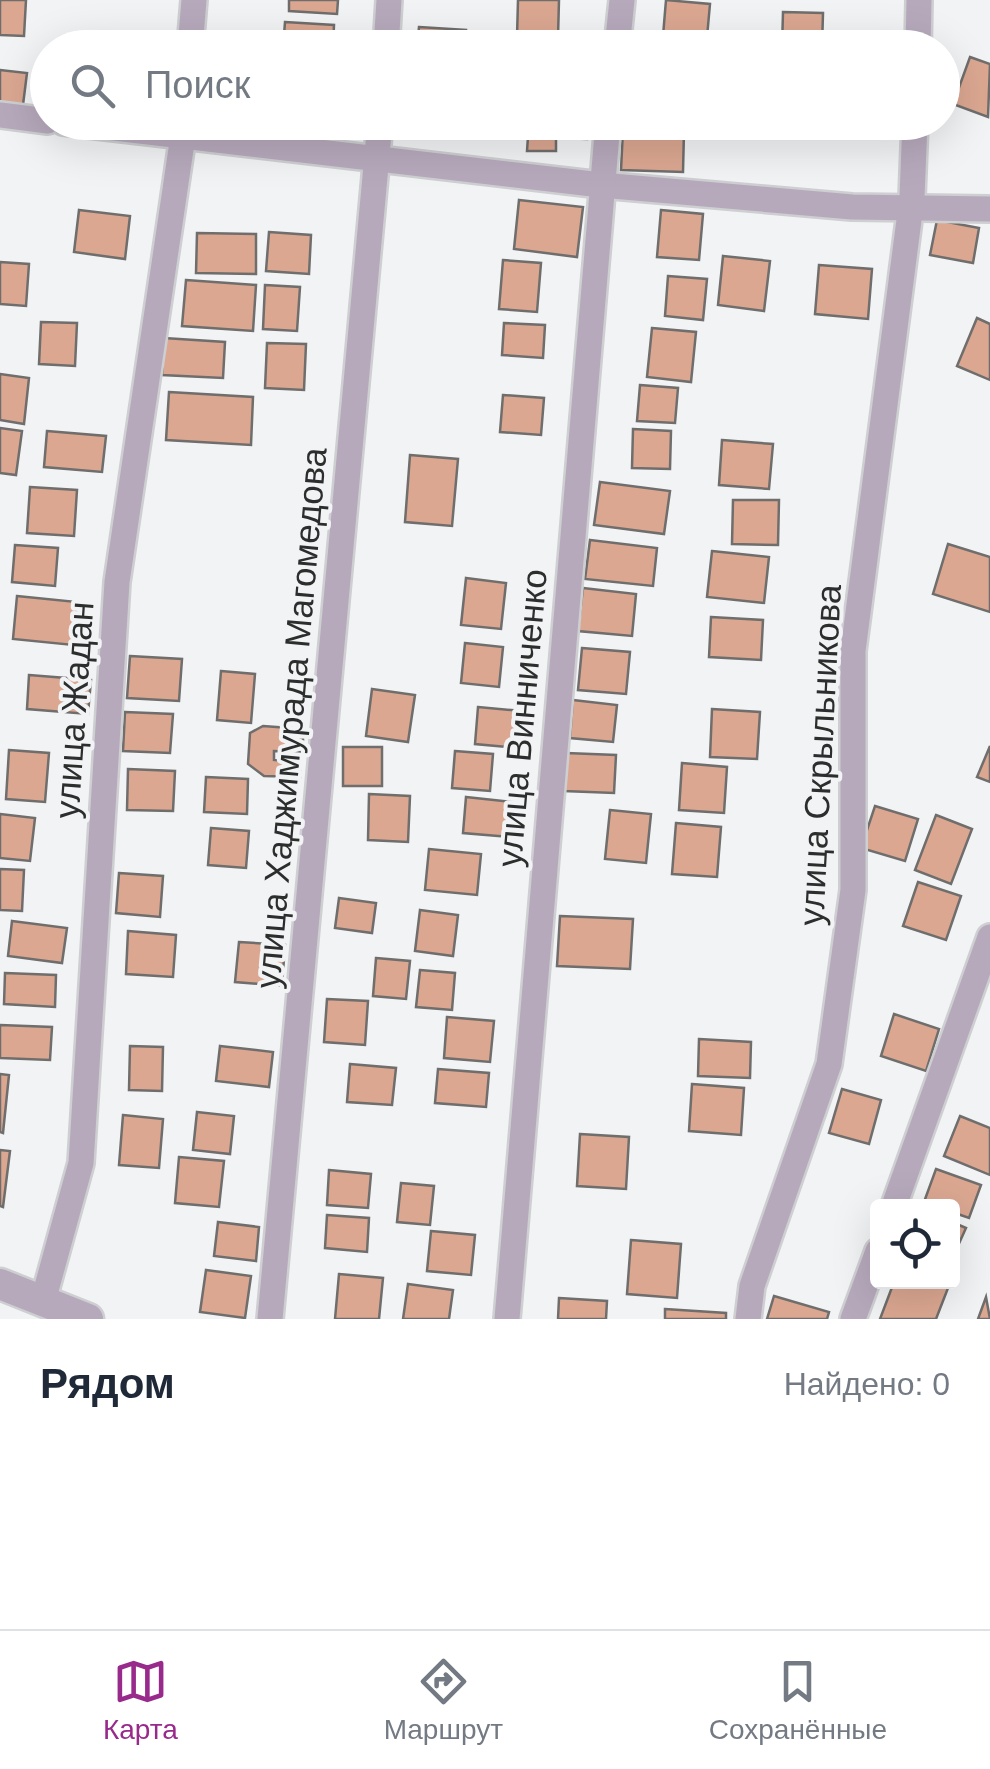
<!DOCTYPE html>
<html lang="ru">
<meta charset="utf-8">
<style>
body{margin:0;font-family:Helvetica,sans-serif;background:#f6f6f7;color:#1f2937}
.controls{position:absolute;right:30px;bottom:30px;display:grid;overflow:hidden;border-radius:10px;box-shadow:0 10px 40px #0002}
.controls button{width:90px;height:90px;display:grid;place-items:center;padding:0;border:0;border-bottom:2px solid #e0e1e3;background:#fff;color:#1f2937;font:50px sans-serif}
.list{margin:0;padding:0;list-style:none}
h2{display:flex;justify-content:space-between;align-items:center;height:130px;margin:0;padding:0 40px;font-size:42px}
h2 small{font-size:32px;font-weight:400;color:#747a83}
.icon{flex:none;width:55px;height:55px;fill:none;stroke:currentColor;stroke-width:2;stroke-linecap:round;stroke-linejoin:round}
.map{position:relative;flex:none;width:990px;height:1319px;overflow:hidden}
.search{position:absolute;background:#fff;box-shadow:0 10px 40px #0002;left:30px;right:30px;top:30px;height:110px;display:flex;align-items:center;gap:25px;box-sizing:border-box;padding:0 35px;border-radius:55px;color:#747a83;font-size:38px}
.sheet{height:310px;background:#fff}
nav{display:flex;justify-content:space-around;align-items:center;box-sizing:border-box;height:140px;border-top:2px solid #e0e1e3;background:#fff;font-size:28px;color:#747a83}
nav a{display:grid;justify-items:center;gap:5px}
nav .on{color:#982a8b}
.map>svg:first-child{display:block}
</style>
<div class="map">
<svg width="990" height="1319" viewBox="0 0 990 1319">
<rect width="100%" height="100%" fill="#f2f3f5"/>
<g fill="#dba791" stroke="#6f6e6d" stroke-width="2.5">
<path d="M0 0H26L24 36 0 35Z"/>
<path d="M289 0H338L337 14 289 11Z"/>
<path d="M518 0H559L558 38 517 37Z"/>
<path d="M666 0 710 4 706 48H662Z"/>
<path d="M783 12 823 13 822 48H782Z"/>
<path d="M285 22 334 25 333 48H283Z"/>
<path d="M419 27 466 30 465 48H417Z"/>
<path d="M970 57 990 64 988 117 953 104Z"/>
<path d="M0 70 27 73 23 105 0 103Z"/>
<path d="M529 122H588L587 139 556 138V151H527Z"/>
<path d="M694 122H736L735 135 693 132Z"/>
<path d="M623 129 684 131 683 172 621 170Z"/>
<path d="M519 200 583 207 577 257 514 249Z"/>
<path d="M79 210 130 216 125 259 74 252Z"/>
<path d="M661 210 703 214 699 260 657 257Z"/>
<path d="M937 220 979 228 973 263 930 255Z"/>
<path d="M269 232 311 235 309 274 266 271Z"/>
<path d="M197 233 256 234V274L196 273Z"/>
<path d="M723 256 770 261 764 311 718 305Z"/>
<path d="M503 260 541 263 537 312 499 309Z"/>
<path d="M0 262 29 264 26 306 0 304Z"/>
<path d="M819 265 872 269 868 319 815 314Z"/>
<path d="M668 276 707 279 703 320 665 316Z"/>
<path d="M186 280 256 285 253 331 182 326Z"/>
<path d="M265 285 300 287 297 331 263 329Z"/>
<path d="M977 318 990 324V380L957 366Z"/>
<path d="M41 322 77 323 75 366 39 364Z"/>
<path d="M504 323 545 325 543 358 502 355Z"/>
<path d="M652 328 696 332 691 382 647 377Z"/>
<path d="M164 338 225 342 223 378 162 375Z"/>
<path d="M267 343 306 344 304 390 265 388Z"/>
<path d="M0 374 29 378 24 424 0 420Z"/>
<path d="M640 385 678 388 675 423 637 421Z"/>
<path d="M169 392 253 397 251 445 166 440Z"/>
<path d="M503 395 544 398 541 435 500 432Z"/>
<path d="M0 428 22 431 16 475 0 473Z"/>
<path d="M633 429 671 431 670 469 632 468Z"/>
<path d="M47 431 106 436 102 472 44 467Z"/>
<path d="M722 440 773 444 769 489 719 485Z"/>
<path d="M410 455 458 459 452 526 405 522Z"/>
<path d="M600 482 670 491 664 534 594 525Z"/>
<path d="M30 487 77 490 74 536 27 533Z"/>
<path d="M733 500H779L778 545 732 544Z"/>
<path d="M590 540 657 548 653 586 585 579Z"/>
<path d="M948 544 990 557V612L933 594Z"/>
<path d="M15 545 58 548 55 586 12 582Z"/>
<path d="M712 551 769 557 764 603 707 597Z"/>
<path d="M466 578 506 583 501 629 461 625Z"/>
<path d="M583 588 636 594 632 636 578 631Z"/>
<path d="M17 596 77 602 73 645 13 639Z"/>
<path d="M711 617 763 620 761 660 709 657Z"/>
<path d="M465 643 503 647 499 687 461 683Z"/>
<path d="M582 648 630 652 626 694 578 690Z"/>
<path d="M130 656 182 659 179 701 127 698Z"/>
<path d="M221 671 255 674 251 723 217 720Z"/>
<path d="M29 675 91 680 88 714 27 709Z"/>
<path d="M372 689 415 695 408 742 366 736Z"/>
<path d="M573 700 617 705 613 742 570 738Z"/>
<path d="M478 707 522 711 519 748 475 744Z"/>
<path d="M712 709 760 712 757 759 710 757Z"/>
<path d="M125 712 173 714 170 753 123 751Z"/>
<path d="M263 726 303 729V752L274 751V760L300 763V777L264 776 248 764 250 733Z"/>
<path d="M990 746V782L977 777Z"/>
<rect x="343" y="747" width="39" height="39"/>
<path d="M9 750 49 753 45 802 6 799Z"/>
<path d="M455 751 493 754 490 791 452 788Z"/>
<path d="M566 753 616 755 614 793 564 791Z"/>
<path d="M682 763 727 767 724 813 679 810Z"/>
<path d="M128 769 175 771 173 811 127 810Z"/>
<path d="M206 777 248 779 247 814 204 812Z"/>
<path d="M369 794 410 796 408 842 368 840Z"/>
<path d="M466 797 513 802 510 837 463 833Z"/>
<path d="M875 806 918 819 905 861 861 848Z"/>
<path d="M610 810 651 814 646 863 605 859Z"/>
<path d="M0 814 35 818 30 861 0 858Z"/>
<path d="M936 815 972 829 951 884 915 870Z"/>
<path d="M676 823 721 827 717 877 672 874Z"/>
<path d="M211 828 249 831 246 868 208 865Z"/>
<path d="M429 849 481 854 477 895 425 890Z"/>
<path d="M0 869 24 870 22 911 0 910Z"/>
<path d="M119 873 163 876 160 917 116 913Z"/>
<path d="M918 882 961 896 946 940 903 926Z"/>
<path d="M339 898 376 903 372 933 335 928Z"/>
<path d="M420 910 458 915 453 956 415 951Z"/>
<path d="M560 916 633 919 630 969 557 966Z"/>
<path d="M12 921 67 928 62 963 8 956Z"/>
<path d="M128 931 176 935 173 977 126 974Z"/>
<path d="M239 942 285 945 282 986 235 982Z"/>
<path d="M376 958 410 961 406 999 373 996Z"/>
<path d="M420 970 455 973 452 1010 416 1007Z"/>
<path d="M5 973 56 975 55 1007 4 1004Z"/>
<path d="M327 999 368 1001 365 1045 324 1042Z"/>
<path d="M894 1014 939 1029 926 1071 881 1056Z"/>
<path d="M447 1017 494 1021 490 1062 444 1058Z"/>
<path d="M0 1025 52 1027 50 1060 0 1058Z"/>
<path d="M699 1039 751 1042 750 1078 698 1076Z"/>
<path d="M130 1046 163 1047 162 1091 129 1090Z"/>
<path d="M220 1046 273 1052 269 1087 216 1081Z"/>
<path d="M350 1064 396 1068 392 1105 347 1102Z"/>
<path d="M438 1069 489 1073 486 1107 435 1103Z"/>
<path d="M0 1074 9 1075 3 1133 0 1132Z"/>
<path d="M692 1084 744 1088 741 1135 689 1131Z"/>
<path d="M842 1089 881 1100 869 1144 829 1133Z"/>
<path d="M197 1112 234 1116 230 1154 193 1150Z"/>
<path d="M123 1115 163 1119 159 1168 119 1165Z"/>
<path d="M960 1116 990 1128V1175L944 1156Z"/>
<path d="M580 1134 629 1137 626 1189 577 1186Z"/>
<path d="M0 1150 10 1151 3 1207 0 1206Z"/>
<path d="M179 1157 224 1161 219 1207 175 1203Z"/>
<path d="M936 1169 981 1185 969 1218 952 1212V1206L924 1202Z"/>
<path d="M329 1170 371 1174 368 1208 327 1205Z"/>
<path d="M401 1183 434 1186 430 1225 397 1222Z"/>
<path d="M327 1215 369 1218 367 1252 325 1248Z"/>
<path d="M218 1222 259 1227 256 1261 214 1256Z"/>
<path d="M952 1222 966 1228 952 1259Z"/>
<path d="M431 1231 475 1235 471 1275 427 1271Z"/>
<path d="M631 1240 681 1244 677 1298 627 1294Z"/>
<path d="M206 1270 251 1276 245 1318 200 1312Z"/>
<path d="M339 1274 383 1278 379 1319H335Z"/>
<path d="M894 1282H930L948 1288 936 1319H880Z"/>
<path d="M408 1284 453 1290 449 1319H403Z"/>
<path d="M774 1296 829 1312 827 1319H767Z"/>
<path d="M986 1297 990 1319H978Z"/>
<path d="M559 1298 607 1301 606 1319H558Z"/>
<path d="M665 1309 726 1313V1319H665Z"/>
</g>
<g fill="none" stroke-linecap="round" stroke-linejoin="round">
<defs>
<g id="minor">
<path d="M190 48 194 0"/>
<path d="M386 48 389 0"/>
<path d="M617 48 622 0"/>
<path d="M918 48 919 0"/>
<path d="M0 115 48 121"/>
<path d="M63 122 601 185 852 207 990 209"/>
<path d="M894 1206 990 937"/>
<path d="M43 1301 81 1163 117 582 185 122"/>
<path d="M270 1319 380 122"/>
<path d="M507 1319 608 122"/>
<path d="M748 1319 752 1286 829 1064 853 890V651L912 197 915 122"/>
<path d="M853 1319 878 1251"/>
</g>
<path id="tertiary" d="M0 1284 88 1319"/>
</defs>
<use href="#minor" stroke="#cecfd1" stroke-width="30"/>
<use href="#tertiary" stroke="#cecfd1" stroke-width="35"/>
<use href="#minor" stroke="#b6a9bc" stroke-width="25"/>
<use href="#tertiary" stroke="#b6a9bc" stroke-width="30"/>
</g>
<g text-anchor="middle" stroke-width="8" stroke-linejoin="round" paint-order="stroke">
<g font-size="35" fill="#2c2d2d" stroke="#f2f3f5">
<text transform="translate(74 710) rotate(-86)" y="12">улица Жадан</text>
<text transform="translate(291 718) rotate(-85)" y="12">улица Хаджимурада Магомедова</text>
<text transform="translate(522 718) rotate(-85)" y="12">улица Винниченко</text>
<text transform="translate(820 755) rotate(-87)" y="12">улица Скрыльникова</text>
</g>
</g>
</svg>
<div class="controls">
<button><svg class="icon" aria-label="locate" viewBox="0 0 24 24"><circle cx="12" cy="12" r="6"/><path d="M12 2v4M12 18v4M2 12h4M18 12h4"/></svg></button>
</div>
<div class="search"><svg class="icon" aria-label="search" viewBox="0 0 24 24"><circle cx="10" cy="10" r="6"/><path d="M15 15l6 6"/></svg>Поиск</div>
</div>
<section class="sheet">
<h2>Рядом<small>Найдено: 0</small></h2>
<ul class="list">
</ul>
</section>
<nav>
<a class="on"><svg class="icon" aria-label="map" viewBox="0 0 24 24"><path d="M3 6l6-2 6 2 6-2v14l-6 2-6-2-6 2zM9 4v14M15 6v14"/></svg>Карта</a>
<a><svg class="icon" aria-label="directions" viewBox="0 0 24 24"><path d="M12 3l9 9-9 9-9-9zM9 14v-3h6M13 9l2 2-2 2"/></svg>Маршрут</a>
<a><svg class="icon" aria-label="saved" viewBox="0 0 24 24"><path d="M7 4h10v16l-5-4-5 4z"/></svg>Сохранённые</a>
</nav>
